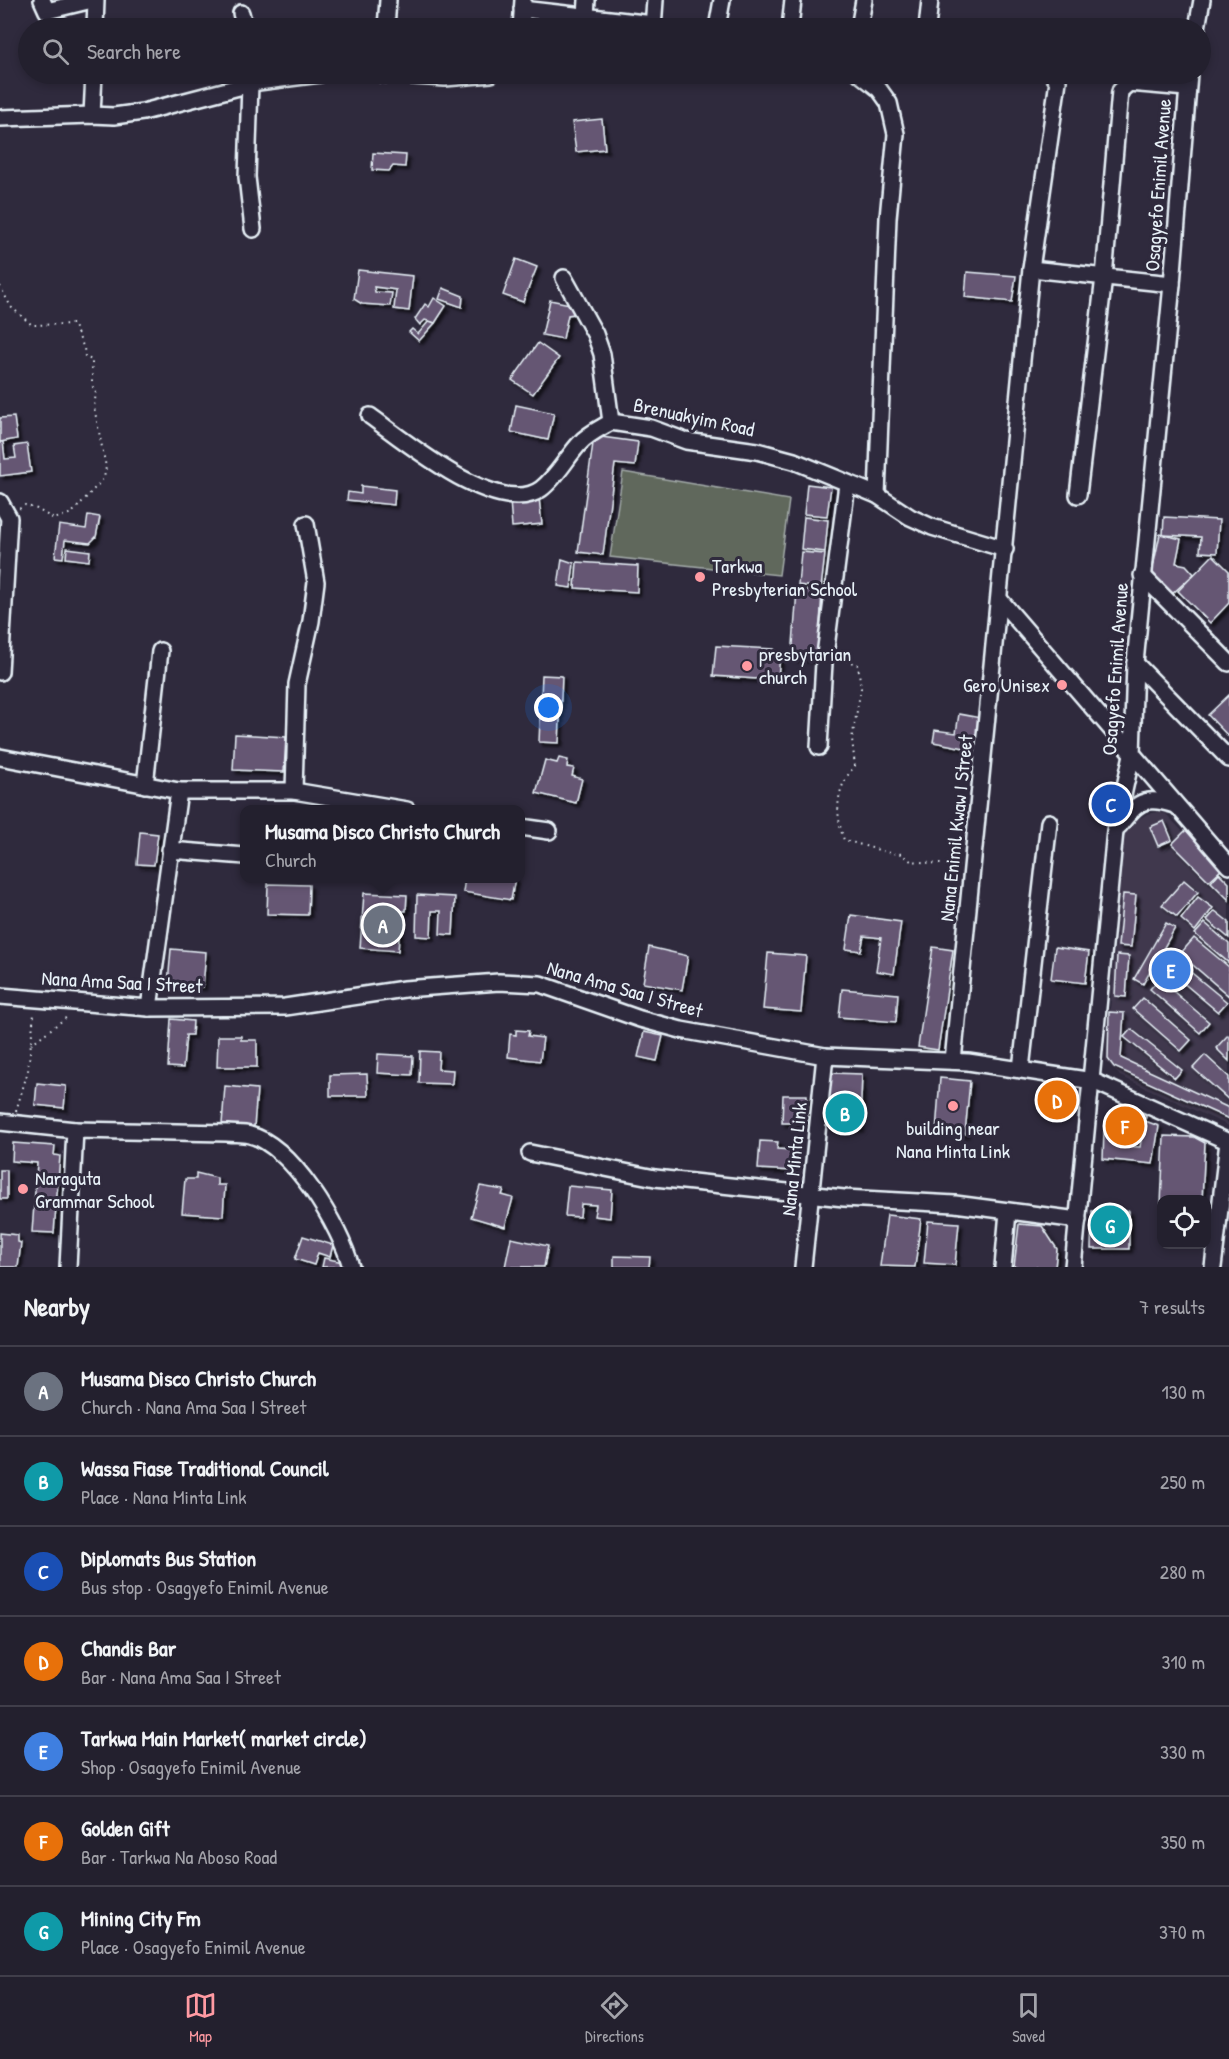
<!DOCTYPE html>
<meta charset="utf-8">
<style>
body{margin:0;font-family:"Patrick Hand",sans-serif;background:#2b2836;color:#f1f3f6}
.controls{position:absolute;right:18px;bottom:18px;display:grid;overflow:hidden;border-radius:12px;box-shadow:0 3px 9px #0003}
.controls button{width:54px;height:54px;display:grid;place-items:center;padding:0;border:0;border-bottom:2px solid #403e4a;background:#23202e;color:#f1f3f6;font:30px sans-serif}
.you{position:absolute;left:549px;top:708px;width:21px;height:21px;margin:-15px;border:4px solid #fff;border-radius:50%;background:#1a73e8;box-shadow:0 0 0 9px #1a73e833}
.badge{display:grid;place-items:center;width:39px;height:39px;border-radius:50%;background:#ff9aa2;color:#fff;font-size:20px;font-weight:700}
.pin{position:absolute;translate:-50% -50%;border:3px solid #fff;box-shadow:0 2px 6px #0006}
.popup{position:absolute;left:240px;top:805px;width:285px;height:78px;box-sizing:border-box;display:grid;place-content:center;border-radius:12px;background:#23202e;filter:drop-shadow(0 2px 4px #0005);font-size:20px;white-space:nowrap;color:#a3a3aa}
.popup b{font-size:22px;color:#f1f3f6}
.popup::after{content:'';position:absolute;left:50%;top:100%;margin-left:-12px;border:12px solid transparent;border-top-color:#23202e}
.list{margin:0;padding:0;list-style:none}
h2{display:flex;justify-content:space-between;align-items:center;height:78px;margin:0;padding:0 24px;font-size:26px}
h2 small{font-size:20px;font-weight:400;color:#a3a3aa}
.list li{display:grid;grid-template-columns:39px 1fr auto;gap:18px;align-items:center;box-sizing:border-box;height:90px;padding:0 24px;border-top:2px solid #403e4a}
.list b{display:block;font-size:22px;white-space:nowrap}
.list p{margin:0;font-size:20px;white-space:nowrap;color:#a3a3aa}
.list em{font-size:20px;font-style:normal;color:#a3a3aa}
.icon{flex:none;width:33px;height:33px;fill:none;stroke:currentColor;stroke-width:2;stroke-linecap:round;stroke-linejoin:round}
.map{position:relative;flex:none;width:1229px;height:1267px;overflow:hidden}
.search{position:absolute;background:#23202e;box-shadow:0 3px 9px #0003;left:18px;right:18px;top:18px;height:66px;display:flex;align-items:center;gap:15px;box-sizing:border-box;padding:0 21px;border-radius:33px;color:#a3a3aa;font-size:22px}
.sheet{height:708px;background:#23202e}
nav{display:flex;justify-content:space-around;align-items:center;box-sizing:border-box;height:84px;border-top:2px solid #403e4a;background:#23202e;font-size:16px;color:#a3a3aa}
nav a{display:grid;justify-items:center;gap:3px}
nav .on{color:#ff9aa2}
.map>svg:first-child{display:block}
</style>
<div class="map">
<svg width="1229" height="1267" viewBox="0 0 1229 1267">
<defs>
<filter id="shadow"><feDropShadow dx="3.5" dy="3.5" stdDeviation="1.5" flood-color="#0009"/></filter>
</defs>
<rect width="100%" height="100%" fill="#2f2a3d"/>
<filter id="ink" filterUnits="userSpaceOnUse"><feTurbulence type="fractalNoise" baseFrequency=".0167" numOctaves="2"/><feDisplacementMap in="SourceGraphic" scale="12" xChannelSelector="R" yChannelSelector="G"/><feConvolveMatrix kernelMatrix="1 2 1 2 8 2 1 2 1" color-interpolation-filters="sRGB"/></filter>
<g filter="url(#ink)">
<path fill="#3f384d" d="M1158 812 1166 814 1229 880V1126L1120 1076 1106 1061 1124 834 1135 821 1147 814Z"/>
<path fill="#60685b" stroke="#a4acaa" stroke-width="1.5" d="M623 472 789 500 779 575 610 557Z"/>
<g fill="#655773" stroke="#e8f1f8" stroke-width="1.5" fill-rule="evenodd" filter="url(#shadow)">
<path d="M602 119 605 149 576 152 572 122Z"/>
<path d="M373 153 406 155 405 167 393 166 389 171 372 170Z"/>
<path d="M516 259 537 267 523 302 503 295Z"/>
<path d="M358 270 413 276 409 311 394 309 396 290 374 287 375 292 392 293 390 306 362 304 354 299Z"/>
<path d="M967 272 1016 276 1012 302 965 297Z"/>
<path d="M443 288 463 296 462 307 439 299Z"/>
<path d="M434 298 446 306 435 323 425 320 420 325 415 319 425 304 429 307Z"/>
<path d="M550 300 575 305 574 314 568 315 563 339 542 335Z"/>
<path d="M429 321 435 323 419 341 409 332 412 329 418 334Z"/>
<path d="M538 343 559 358 533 394 512 380Z"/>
<path d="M516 405 554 413 548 440 511 432Z"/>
<path d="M14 417 17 439 0 442V418Z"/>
<path d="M594 436 638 442 635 466 615 464 603 555 578 552Z"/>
<path d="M0 442H3L5 459 16 458 14 446 27 444 31 472 0 476Z"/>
<path d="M807 484 831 487 827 516 804 514Z"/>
<path d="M361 486 395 490 394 505 347 500 348 492 361 494Z"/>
<path d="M539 498 542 524 512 527 510 500Z"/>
<path d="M88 515 100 517 96 537 90 543 65 540 63 558 55 557 59 525 86 529Z"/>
<path d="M804 517 828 520 825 552 801 549Z"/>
<path d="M1164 517 1219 520 1217 553 1200 552 1201 537 1163 535Z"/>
<path d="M1160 534 1181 539 1176 563 1186 565 1194 574 1171 595 1152 572Z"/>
<path d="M67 548 90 551 89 561 66 558Z"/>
<path d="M801 552 825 554 821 588 798 585Z"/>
<path d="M1213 555 1229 571V603L1210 623 1178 591Z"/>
<path d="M562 559 574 563 571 588 558 586Z"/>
<path d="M577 562 638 566 637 592 575 588Z"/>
<path d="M797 590 822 591 818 659 792 658Z"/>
<path d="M716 646 774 649 780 656 778 678 772 680 713 676Z"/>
<path d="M542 675 562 676 559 743 539 742Z"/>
<path d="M1229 695V737L1208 715Z"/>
<path d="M959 714 981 718 975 750 933 742 935 730 956 733Z"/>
<path d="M235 734 286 737 284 772 233 770Z"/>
<path d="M559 758 568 760 567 767 574 768 572 776 582 779 576 803 536 793 545 760 557 763Z"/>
<path d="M1164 821 1172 840 1158 846 1150 827Z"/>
<path d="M1186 830 1223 868 1209 881 1172 844Z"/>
<path d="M140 832 158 834 154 865 137 864Z"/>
<path d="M1219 873 1229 883V900L1211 882Z"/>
<path d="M465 878H515L511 900 463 892Z"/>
<path d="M1184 880 1198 892 1177 917 1162 905Z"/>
<path d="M268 884 309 885 308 915 267 914Z"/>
<path d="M364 893 407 895 406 911H401L398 951 360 948Z"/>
<path d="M1123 894 1136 895 1131 947 1118 946Z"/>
<path d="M417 895 455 897 453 935 440 934 441 911H432L431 937 416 936Z"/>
<path d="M1198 897 1213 908 1195 931 1181 919Z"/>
<path d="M1215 911 1229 922V938L1207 920Z"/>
<path d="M851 915 901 922 894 974 876 971 881 938 864 936 861 951 846 949Z"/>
<path d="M1166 923 1175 928 1143 984 1134 979Z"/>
<path d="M1205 923 1229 944V963L1195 934Z"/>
<path d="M1194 938 1229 967V996L1180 954Z"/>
<path d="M649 947 688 956 682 990 643 983Z"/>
<path d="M933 947 953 950 938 1050 918 1047Z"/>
<path d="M1055 947 1089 952 1085 983 1051 979Z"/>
<path d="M171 949 206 952 203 987 168 984Z"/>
<path d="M768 953 806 956 801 1012 763 1009Z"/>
<path d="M1117 955 1129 956 1126 997 1115 996Z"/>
<path d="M1176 960 1227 1002 1218 1012 1168 970Z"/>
<path d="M1159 979 1209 1022 1200 1033 1150 989Z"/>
<path d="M842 989 898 994 896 1022 839 1017Z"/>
<path d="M1143 998 1191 1040 1181 1051 1133 1009Z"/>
<path d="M1109 1012 1124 1013 1121 1058 1229 1108V1119L1114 1067 1108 1059Z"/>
<path d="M171 1019 193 1021 192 1035H186L183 1068 168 1067Z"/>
<path d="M1131 1029 1182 1070 1175 1078 1124 1037Z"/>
<path d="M516 1030 529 1031 528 1036 543 1038 540 1061 508 1057 510 1034 516 1035Z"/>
<path d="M644 1032 663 1036 657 1061 638 1057Z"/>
<path d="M1228 1035 1229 1037V1061L1216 1048Z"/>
<path d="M218 1036H241V1040H257V1067H217Z"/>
<path d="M420 1051 439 1052 438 1069 453 1070 452 1084 419 1083Z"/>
<path d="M378 1054 413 1056 412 1075 377 1073Z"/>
<path d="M1205 1055 1229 1077V1100L1193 1068Z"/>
<path d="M831 1073 862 1074 860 1128 828 1126Z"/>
<path d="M367 1074 368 1096H330V1075Z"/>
<path d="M940 1078 970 1081 965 1134 936 1131Z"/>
<path d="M37 1083 66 1086 64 1108 35 1105Z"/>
<path d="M225 1086 257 1089 254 1127 222 1124Z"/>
<path d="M783 1095H807V1123H782Z"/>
<path d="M1130 1110 1146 1116 1145 1121 1159 1126 1153 1164 1103 1159 1104 1131ZM1135 1133 1142 1134 1140 1147 1123 1146V1140Z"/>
<path d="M1164 1136 1194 1137 1205 1143 1202 1200H1162L1161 1204Z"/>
<path d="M760 1141 778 1142 777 1149 794 1150 793 1171 758 1169Z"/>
<path d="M13 1143 55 1146 54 1155 60 1156 54 1233 32 1232 37 1163 12 1161Z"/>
<rect x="0" y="1170" width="7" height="29"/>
<path d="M196 1173 217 1178V1185H225L223 1216 182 1213 185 1179H196Z"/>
<path d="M480 1186 504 1190 502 1195 513 1198 505 1227 471 1217Z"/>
<path d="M568 1186 612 1190 610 1218 594 1216 596 1205 581 1204 580 1217 565 1216Z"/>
<path d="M1092 1211H1129V1249H1091Z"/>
<path d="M887 1215 921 1219 915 1267 880 1266Z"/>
<path d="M928 1221 959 1223 955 1265 924 1263Z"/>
<path d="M1019 1224 1042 1226 1057 1249 1055 1267H1014Z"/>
<path d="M0 1233 18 1235V1242L21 1243 18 1267H0Z"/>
<path d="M303 1236 333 1245 330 1257 318 1253 314 1265 295 1259Z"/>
<path d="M511 1238 548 1246 544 1267H505Z"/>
<path d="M614 1256 650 1257 649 1267H614Z"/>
<path d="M324 1258 343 1262 342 1267H322Z"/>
</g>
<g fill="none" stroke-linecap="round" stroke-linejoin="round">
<defs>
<g id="minor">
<path d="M42 0 47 11 92 0"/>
<path d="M522 9 653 24"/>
<path d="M241 13 245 28"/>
<path d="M586 16 587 0"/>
<path d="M95 28 96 0"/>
<path d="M386 28 388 0"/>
<path d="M521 28 523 0"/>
<path d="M653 28 655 0"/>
<path d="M717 28 722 0"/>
<path d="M790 28 793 0"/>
<path d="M859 28 864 0"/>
<path d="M927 28 930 0"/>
<path d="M1197 28 1202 0"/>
<path d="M382 74 445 78 491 74"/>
<path d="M860 74 879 89 889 103 896 134 888 218 877 495"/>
<path d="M250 84 247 177 253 229"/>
<path d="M92 115 94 74"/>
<path d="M0 118 92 115 114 116 143 112 258 82 320 74"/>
<path d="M1031 269 1172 284"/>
<path d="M564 278 595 334 602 354 611 422"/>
<path d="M370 416C404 440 499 520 541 489 557 477 567 457 580 443 588 434 601 428 611 422L651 428 686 441 757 451 794 461 877 495 910 517 932 527 1005 549"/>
<path d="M1078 495 1104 277 1120 91 1129 83 1186 88"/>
<path d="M0 502 9 518 0 672"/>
<path d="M1142 575 1229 663"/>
<path d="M1000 600 1229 866"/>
<path d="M1135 663 1229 759"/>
<path d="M819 747 824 663 847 484"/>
<path d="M0 757 179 791H294L407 810"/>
<path d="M145 785 160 651"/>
<path d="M294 791 297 684 311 621 316 582 306 524"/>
<path d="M1119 826C1137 802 1144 795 1175 805"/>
<path d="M521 827 549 831"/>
<path d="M170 850 245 856"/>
<path d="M0 996 149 1008 285 1007 404 989 499 982 540 984 640 1019 681 1030 770 1046 825 1056 968 1062 1093 1081 1229 1142"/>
<path d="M149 1008 179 791"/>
<path d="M953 1061 1031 269 1058 81 1052 74"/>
<path d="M1021 1069 1049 822"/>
<path d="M0 1122 75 1130"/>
<path d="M530 1153 655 1178 844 1198 955 1204 1078 1220"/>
<path d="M68 1267 75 1130 227 1133C235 1134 243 1133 250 1135 292 1145 341 1228 351 1267"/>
<path d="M803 1267 825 1056"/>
<path d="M1003 1267 1008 1212"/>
<path d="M1073 1267 1115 831 1132 755 1135 663 1172 284 1189 74"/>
<path d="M1213 1267 1228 1142"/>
</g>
</defs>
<use href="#minor" stroke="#e8f1f8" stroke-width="20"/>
<g stroke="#e8f1f8" stroke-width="2" stroke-dasharray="1.5 4.5" stroke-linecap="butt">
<path d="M0 286 11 307 32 325 73 324 84 348 85 357 92 360V385L96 393 94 407 106 467 104 478 72 513 54 519 37 509 25 505 19 509"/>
<path d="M840 658 858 665 861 688 852 739 855 766C835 788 835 813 844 840L893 854 899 853 911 861 959 866"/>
<path d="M31 1044 67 1017"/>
<path d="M16 1111 28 1071 34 1014"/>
</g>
<use href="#minor" stroke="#2f2a3d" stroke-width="15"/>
</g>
</g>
<g fill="#ff9aa2" stroke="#2f2a3d" stroke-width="2">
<circle cx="700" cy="577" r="6"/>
<circle cx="747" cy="666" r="6"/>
<circle cx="1062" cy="685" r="6"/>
<circle cx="953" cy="1106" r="6"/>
<circle cx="23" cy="1189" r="6"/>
</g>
<g text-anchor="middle" stroke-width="6" stroke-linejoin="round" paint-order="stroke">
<g font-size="20" fill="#e8f1f8" stroke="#2f2a3d">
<text transform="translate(1158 185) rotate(-86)" y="7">Osagyefo Enimil Avenue</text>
<text transform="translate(694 417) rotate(12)" y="7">Brenuakyim Road</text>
<text transform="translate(1115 669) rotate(-86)" y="7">Osagyefo Enimil Avenue</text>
<text transform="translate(956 828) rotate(-84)" y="7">Nana Enimil Kwaw I Street</text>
<text transform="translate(122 982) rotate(3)" y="7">Nana Ama Saa I Street</text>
<text transform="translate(625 989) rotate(16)" y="7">Nana Ama Saa I Street</text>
<text transform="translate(794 1159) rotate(-84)" y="7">Nana Minta Link</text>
</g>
<g font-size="20" fill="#e8f1f8" stroke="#2f2a3d" text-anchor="start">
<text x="712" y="573">Tarkwa<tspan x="712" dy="23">Presbyterian School</tspan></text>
<text x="759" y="661">presbytarian<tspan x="759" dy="23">church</tspan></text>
<text x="1050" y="692" text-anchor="end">Gero Unisex</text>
<text x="953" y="1135" text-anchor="middle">building near<tspan x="953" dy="23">Nana Minta Link</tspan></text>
<text x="35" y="1185">Naraguta<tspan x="35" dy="23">Grammar School</tspan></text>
</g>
</g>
</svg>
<div class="controls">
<button><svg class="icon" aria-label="locate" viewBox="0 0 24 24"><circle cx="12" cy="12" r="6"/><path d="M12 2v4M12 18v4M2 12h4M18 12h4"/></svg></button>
</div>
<div class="you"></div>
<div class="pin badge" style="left:383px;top:925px;background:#6b7280">A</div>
<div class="popup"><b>Musama Disco Christo Church</b>Church</div>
<div class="pin badge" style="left:845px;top:1113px;background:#0f9aa8">B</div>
<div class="pin badge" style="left:1111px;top:804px;background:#1a4fb4">C</div>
<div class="pin badge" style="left:1057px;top:1100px;background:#e8710a">D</div>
<div class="pin badge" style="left:1171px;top:970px;background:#3f7fe0">E</div>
<div class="pin badge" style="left:1125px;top:1126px;background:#e8710a">F</div>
<div class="pin badge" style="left:1110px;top:1225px;background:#0f9aa8">G</div>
<div class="search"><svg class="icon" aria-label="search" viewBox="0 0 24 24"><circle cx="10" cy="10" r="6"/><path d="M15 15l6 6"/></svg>Search here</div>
</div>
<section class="sheet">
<h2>Nearby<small>7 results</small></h2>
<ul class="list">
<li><span class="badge" style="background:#6b7280">A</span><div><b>Musama Disco Christo Church</b><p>Church · Nana Ama Saa I Street</p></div><em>130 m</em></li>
<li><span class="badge" style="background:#0f9aa8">B</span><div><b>Wassa Fiase Traditional Council</b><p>Place · Nana Minta Link</p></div><em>250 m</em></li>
<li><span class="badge" style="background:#1a4fb4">C</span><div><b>Diplomats Bus Station</b><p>Bus stop · Osagyefo Enimil Avenue</p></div><em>280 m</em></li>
<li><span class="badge" style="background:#e8710a">D</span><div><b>Chandis Bar</b><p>Bar · Nana Ama Saa I Street</p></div><em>310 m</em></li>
<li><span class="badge" style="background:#3f7fe0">E</span><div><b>Tarkwa Main Market( market circle)</b><p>Shop · Osagyefo Enimil Avenue</p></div><em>330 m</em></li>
<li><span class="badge" style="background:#e8710a">F</span><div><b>Golden Gift</b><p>Bar · Tarkwa Na Aboso Road</p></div><em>350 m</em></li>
<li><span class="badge" style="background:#0f9aa8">G</span><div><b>Mining City Fm</b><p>Place · Osagyefo Enimil Avenue</p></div><em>370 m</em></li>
</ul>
</section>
<nav>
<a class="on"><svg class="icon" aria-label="map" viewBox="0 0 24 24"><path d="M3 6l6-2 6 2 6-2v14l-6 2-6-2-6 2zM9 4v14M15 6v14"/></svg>Map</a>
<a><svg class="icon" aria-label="directions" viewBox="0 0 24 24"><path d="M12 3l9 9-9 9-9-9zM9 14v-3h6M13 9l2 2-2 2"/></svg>Directions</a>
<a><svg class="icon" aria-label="saved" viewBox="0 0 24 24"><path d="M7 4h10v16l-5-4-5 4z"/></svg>Saved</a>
</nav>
